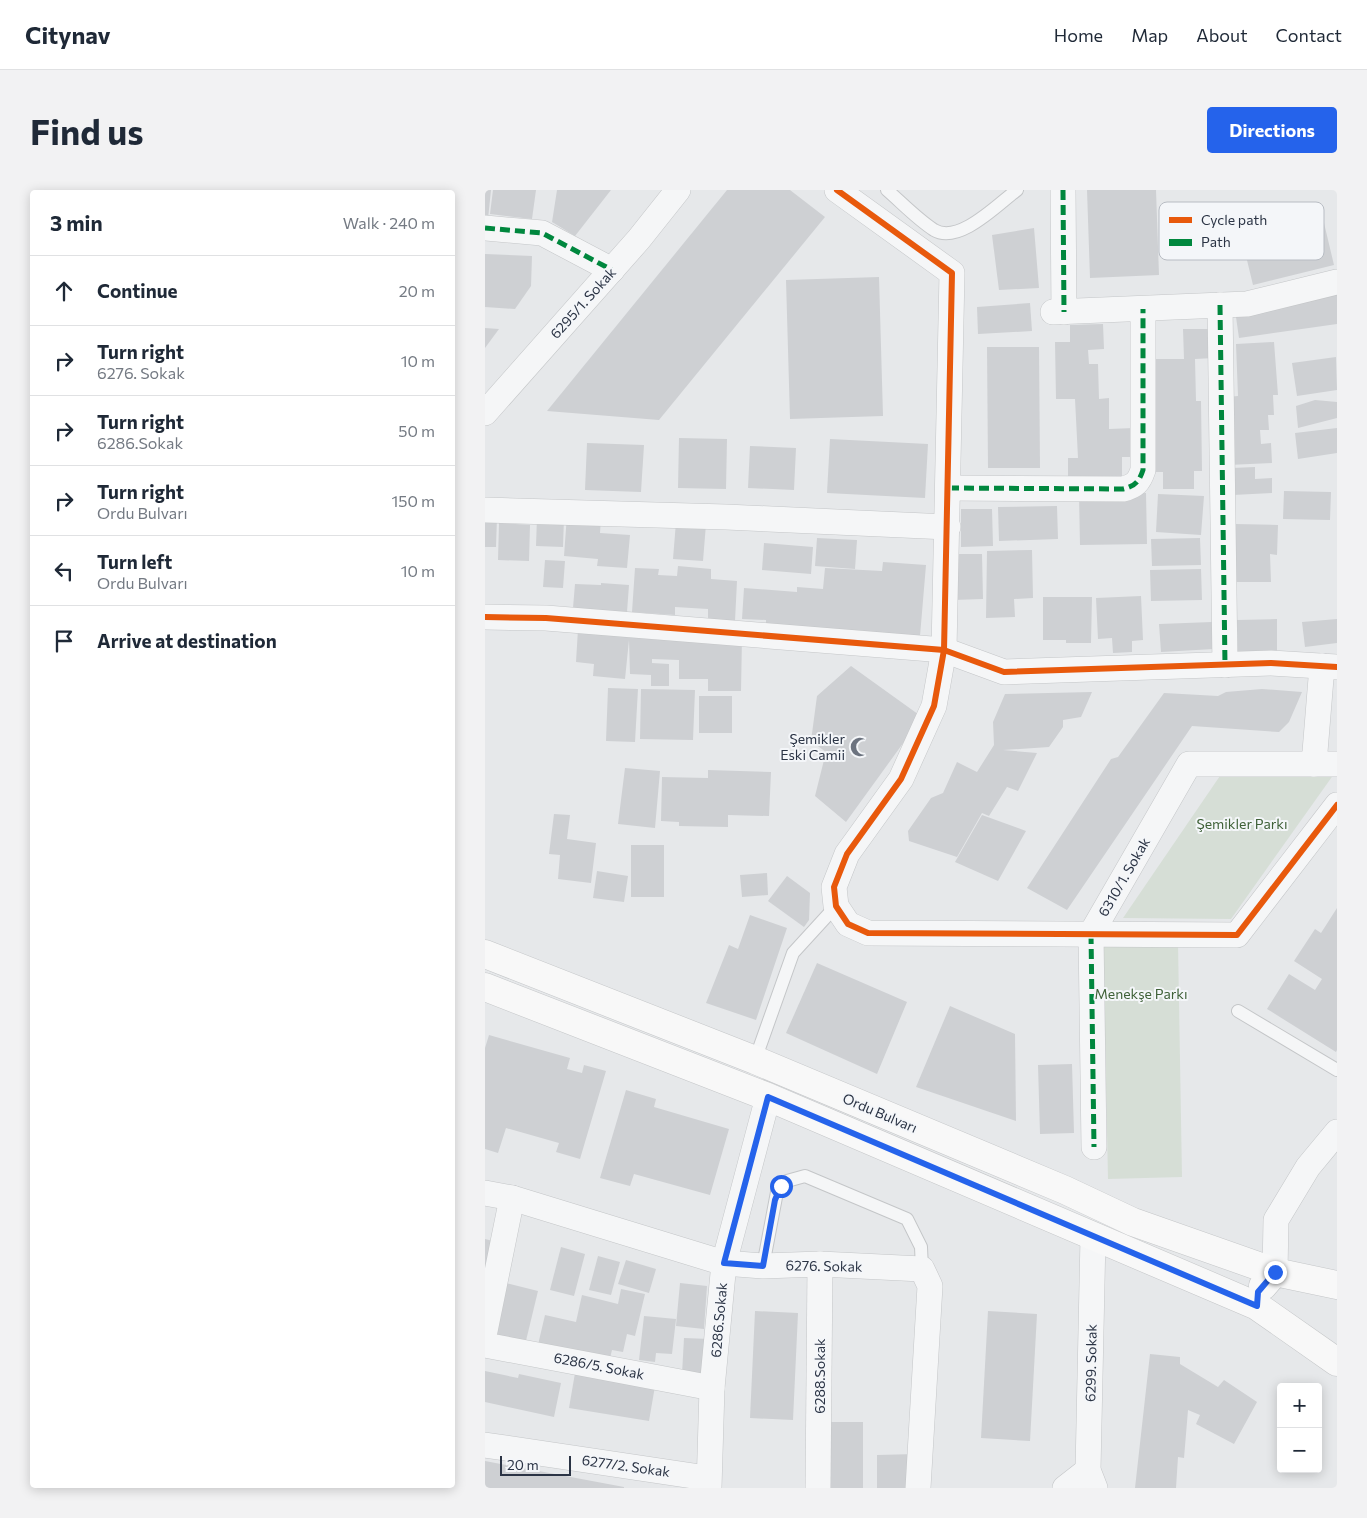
<!DOCTYPE html>
<meta charset="utf-8">
<style>
body{margin:0;font-family:Commissioner,sans-serif;background:#f2f2f3;color:#1f2937}
.controls{position:absolute;right:15px;bottom:15px;display:grid;overflow:hidden;border-radius:5px;box-shadow:0 2px 12px #0003}
.controls button{width:45px;height:45px;display:grid;place-items:center;padding:0;border:0;border-bottom:1px solid #e0e1e3;background:#fff;color:#1f2937;font:25px sans-serif}
.scale{position:absolute;left:15px;bottom:12px;width:71px;box-sizing:border-box;padding-left:5px;border:2px solid #2b3445;border-top:0;font-size:14px;line-height:18px;white-space:nowrap;color:#2b3445;-webkit-text-stroke:4px #f4f6f9;paint-order:stroke}
.stop{position:absolute;width:15px;height:15px;margin:-11px;border:4px solid #2563eb;border-radius:50%;background:#fff}
.stop.end{background:#2563eb;border-color:#fff;box-shadow:0 1px 5px #0008}
.list{margin:0;padding:0;list-style:none}
h2{display:flex;justify-content:space-between;align-items:center;height:65px;margin:0;padding:0 20px;font-size:21px}
h2 small{font-size:16px;font-weight:400;color:#747a83}
.list li{display:grid;grid-template-columns:32px 1fr auto;gap:15px;align-items:center;box-sizing:border-box;height:70px;padding:0 20px;border-top:1px solid #e0e1e3}
.list b{display:block;font-size:19px;white-space:nowrap}
.list p{margin:0;font-size:16px;white-space:nowrap;color:#747a83}
.list em{font-size:16px;font-style:normal;color:#747a83}
.icon{flex:none;width:28px;height:28px;fill:none;stroke:currentColor;stroke-width:2;stroke-linecap:round;stroke-linejoin:round}
.map{position:relative;flex:none;width:852px;height:1298px;overflow:hidden;border-radius:5px}
header{display:flex;align-items:center;gap:30px;box-sizing:border-box;height:70px;padding:0 25px;background:#fff;border-bottom:1px solid #e0e1e3}
header strong{font-size:24px}
nav{display:flex;gap:28px;margin-inline-start:auto;font-size:18px}
.intro{display:flex;align-items:center;justify-content:space-between;box-sizing:border-box;height:120px;padding:0 30px}
h1{margin:0;font-size:35px}
.button{padding:12px 22px;border-radius:5px;background:#2563eb;color:#fff;font-size:18px;font-weight:700}
main{display:flex;gap:30px;padding:0 30px}
aside{flex:1;background:#fff;border-radius:5px;box-shadow:0 2px 12px #0003}
.map>svg:first-child{display:block}
</style>
<header>
<strong>Citynav</strong>
<nav><a>Home</a><a>Map</a><a>About</a><a>Contact</a></nav>
</header>
<div class="intro"><h1>Find us</h1><a class="button">Directions</a></div>
<main>
<aside>
<h2>3 min<small>Walk · 240 m</small></h2>
<ul class="list">
<li><svg class="icon" aria-label="ahead" viewBox="0 0 24 24"><path d="M12 20V5M6 11l6-6 6 6"/></svg><div><b>Continue</b></div><em>20 m</em></li>
<li><svg class="icon" aria-label="right" viewBox="0 0 24 24"><path d="M7 20v-9h11M14 6l5 5-5 5"/></svg><div><b>Turn right</b><p>6276. Sokak</p></div><em>10 m</em></li>
<li><svg class="icon" aria-label="right" viewBox="0 0 24 24"><path d="M7 20v-9h11M14 6l5 5-5 5"/></svg><div><b>Turn right</b><p>6286.Sokak</p></div><em>50 m</em></li>
<li><svg class="icon" aria-label="right" viewBox="0 0 24 24"><path d="M7 20v-9h11M14 6l5 5-5 5"/></svg><div><b>Turn right</b><p>Ordu Bulvarı</p></div><em>150 m</em></li>
<li><svg class="icon" aria-label="left" viewBox="0 0 24 24"><path d="M17 20v-9H6M10 6l-5 5 5 5"/></svg><div><b>Turn left</b><p>Ordu Bulvarı</p></div><em>10 m</em></li>
<li><svg class="icon" aria-label="arrive" viewBox="0 0 24 24"><path d="M6 21V4h12l-3 4 3 4H6"/></svg><div><b>Arrive at destination</b></div></li>
</ul>
</aside>
<div class="map">
<svg width="852" height="1298" viewBox="0 0 852 1298">
<rect width="100%" height="100%" fill="#e6e8ea"/>
<g fill="#d6ded6">
<path d="M739 580 849 584 746 729 638 728Z"/>
<path d="M618 751 693 753 697 987 623 989Z"/>
</g>
<g fill="#ced0d3">
<path d="M0 0H6L3 29 0 28Z"/>
<path d="M8 0H51L47 29 5 24Z"/>
<path d="M72 0H126L90 46 67 32Z"/>
<path d="M242 0H305L340 27 174 230 62 221Z"/>
<path d="M602 0H671L674 85 605 88Z"/>
<path d="M839 33 849 75 768 95 761 66 779 61 776 47Z"/>
<path d="M549 38 554 98 514 100 507 45Z"/>
<path d="M0 64 47 66 46 96 30 119 0 117Z"/>
<path d="M394 87 398 226 305 229 301 90Z"/>
<path d="M852 105V134L754 148 750 120Z"/>
<path d="M545 113 547 141 493 144 492 117Z"/>
<path d="M618 134 619 159 603 160 604 174H613L614 209 624 208V239L649 238 650 267H637V294L583 295V268H593L590 209H571L570 152H585V135Z"/>
<path d="M0 138 14 139 0 158Z"/>
<path d="M698 139H729V168L710 169 711 211H716L717 281H709V299H678V282H664L667 169H699Z"/>
<path d="M789 152 793 205H788L789 225H783L784 240H775L776 254 786 253 787 273 743 275 742 207 753 206 751 154Z"/>
<path d="M502 157H554L555 278H503Z"/>
<path d="M851 167 852 200 812 206 807 173Z"/>
<path d="M830 210 852 212V228L813 238 811 216Z"/>
<path d="M852 238V263L813 269 810 243Z"/>
<path d="M194 248 242 249 241 299 193 298Z"/>
<path d="M345 249 443 254 440 308 342 303Z"/>
<path d="M102 253 159 255 156 302 100 300Z"/>
<path d="M265 256 311 258 309 300 263 298Z"/>
<path d="M770 277V289L787 288V303L748 305 747 278Z"/>
<path d="M799 301 846 302 845 330 798 329Z"/>
<path d="M661 303 662 354 595 355 594 305Z"/>
<path d="M673 304 719 306 716 345 671 342Z"/>
<path d="M572 316 573 349 514 351 513 317Z"/>
<path d="M476 319H507L508 356 476 357Z"/>
<path d="M82 325 116 328 115 343 145 345 142 378 112 376 113 369 79 366Z"/>
<path d="M0 327H12L11 357H0Z"/>
<path d="M52 327H79L78 357 51 356Z"/>
<path d="M191 332 221 334 218 371 188 369Z"/>
<path d="M14 333 45 335 44 371 13 370Z"/>
<path d="M750 334 793 335 792 365 785 364 786 392H747Z"/>
<path d="M332 348 372 350 370 379 330 376Z"/>
<path d="M715 348 716 375 667 376 666 349Z"/>
<path d="M279 353 328 357 326 384 277 380Z"/>
<path d="M547 360 548 408 529 409 530 427 501 428 502 361Z"/>
<path d="M467 364H497L498 409 468 410Z"/>
<path d="M60 370 80 371 78 398 58 397Z"/>
<path d="M398 372 441 375 435 446 281 435V430L257 429 259 398 312 402V397L338 399 340 378 397 381Z"/>
<path d="M193 376 226 379V389L252 391 250 431 223 429V419L190 417V425L147 422 150 378 174 379 173 385 192 386Z"/>
<path d="M716 379 717 410 666 411 665 380Z"/>
<path d="M116 393 144 395 142 422 88 418 90 394 116 395Z"/>
<path d="M656 406 658 450 647 451V462L628 463 627 448 613 449 611 408Z"/>
<path d="M558 407H607L606 453H581V450H558Z"/>
<path d="M792 429V462H753L752 430Z"/>
<path d="M852 429V453L820 457 817 432Z"/>
<path d="M727 432 729 459 676 462 674 434Z"/>
<path d="M93 439 257 447 256 501H223V489H194V470L167 469V473L184 474V496H166V485L145 484 144 450 140 489 108 486 109 474 91 472Z"/>
<path d="M366 476 437 527 361 632 330 606 341 562 326 551 332 506Z"/>
<path d="M123 498 153 499 150 552 121 551Z"/>
<path d="M156 499 210 500 208 550 155 549Z"/>
<path d="M777 499 817 502 804 532 794 542 707 536 582 720 542 698 626 569 633 567 679 503 733 506 741 502Z"/>
<path d="M607 502 596 527 578 530V537L564 557 518 560 552 563 533 601 522 597 504 626 497 623 472 667 424 651 423 641 446 608 458 603 472 572 492 582 509 555 508 532 520 504Z"/>
<rect x="214" y="506" width="33" height="37"/>
<path d="M140 578 175 581 170 638 133 634Z"/>
<path d="M223 580 286 582 284 626 243 625V637L194 636V632L176 631 177 587 223 588Z"/>
<path d="M69 624 85 625 82 649 111 653 106 693 73 689 75 665 64 664Z"/>
<path d="M497 625 541 641 513 691 470 672Z"/>
<rect x="146" y="655" width="33" height="52"/>
<path d="M112 681 143 686 139 712 108 708Z"/>
<path d="M282 683 283 705 257 707 255 685Z"/>
<path d="M302 686 325 703 324 730 319 737 283 711Z"/>
<path d="M852 718V860L851 862 782 819 804 784 830 800 837 789 809 771 830 739 836 743Z"/>
<path d="M265 725 302 738 271 830 221 813 244 755 253 759Z"/>
<path d="M332 773 422 812 392 884 301 843Z"/>
<path d="M465 816 530 844 531 931 431 897Z"/>
<path d="M4 845 85 868 82 879 97 883 99 875 121 881 95 969 71 962 74 953 21 938 13 963 0 959V858Z"/>
<path d="M587 874 589 943 555 944 553 875Z"/>
<path d="M141 900 171 909 169 917 244 939 225 1005 149 984 145 996 115 988Z"/>
<path d="M0 1049 12 1052 0 1081Z"/>
<path d="M76 1057 100 1064 89 1106 65 1100Z"/>
<path d="M113 1066 135 1072 126 1105 104 1100Z"/>
<path d="M141 1070 171 1079 164 1103 133 1094Z"/>
<path d="M17 1092 53 1101 39 1159 2 1150Z"/>
<path d="M195 1093 222 1096 219 1139 191 1136Z"/>
<path d="M136 1099 160 1104 150 1146 142 1144 138 1162 127 1160 123 1176 52 1159 60 1125 91 1132 97 1105 133 1114Z"/>
<path d="M270 1121 313 1123 308 1230 265 1228Z"/>
<path d="M503 1121 552 1124 545 1251 496 1248Z"/>
<path d="M159 1126 191 1129 187 1164 171 1163 170 1172 154 1170Z"/>
<path d="M199 1148 224 1149 223 1185 197 1184Z"/>
<path d="M665 1164 695 1167V1174L733 1197 739 1190 772 1212 749 1254 711 1234 715 1225 703 1220 699 1268 693 1267 691 1298H650Z"/>
<path d="M0 1181 33 1188 34 1184 76 1193 69 1227 0 1212Z"/>
<path d="M90 1183 170 1196 164 1231 84 1218Z"/>
<path d="M345 1232H378V1298H340Z"/>
<path d="M431 1264 432 1298H392V1265Z"/>
<path d="M0 1271 139 1297V1298H0Z"/>
</g>
<g fill="none" stroke-linecap="round" stroke-linejoin="round">
<defs>
<g id="lane">
<path d="M402 0C417 13 432 29 449 40 474 55 513 14 532 0"/>
<path d="M753 821 852 880"/>
<path d="M270 870 308 763 351 716"/>
<path d="M278 1076 292 1002 302 991 320 986 422 1029 436 1057 437 1079"/>
</g>
<g id="street">
<path d="M352 0 467 83 459 460 449 516 416 589 362 664 349 697 351 716 363 734 383 743 752 745 852 615"/>
<path d="M578 0 579 122"/>
<path d="M0 38 57 43 127 80"/>
<path d="M735 115 740 475"/>
<path d="M568 122 762 114 852 92"/>
<path d="M0 223 154 49 193 0"/>
<path d="M464 298 638 299C650 296 654 292 658 280V119"/>
<path d="M0 320 241 327 463 337"/>
<path d="M0 427 61 428 459 460 519 482 786 473 852 477"/>
<path d="M829 574 837 476"/>
<path d="M609 957 606 744 704 574H852"/>
<path d="M0 1003 27 1008 239 1073 278 1076 335 1074 437 1079 445 1096 433 1298"/>
<path d="M608 1047 603 1280 610 1298"/>
<path d="M790 1082 791 1030 823 977 852 942"/>
<path d="M0 1141 27 1008"/>
<path d="M0 1155 227 1198"/>
<path d="M0 1255 222 1288"/>
<path d="M224 1298 227 1198 239 1073 283 907"/>
<path d="M333 1298 335 1074"/>
<path d="M580 1298 603 1280"/>
</g>
<g id="secondary">
<path d="M0 764 270 870 580 1000 648 1032 790 1082"/>
<path d="M0 797 283 907 772 1116 852 1172"/>
<path d="M778 1096 790 1082 852 1095"/>
</g>
</defs>
<use href="#lane" stroke="#c4c6c8" stroke-width="14"/>
<use href="#street" stroke="#c4c6c8" stroke-width="26"/>
<use href="#secondary" stroke="#c4c6c8" stroke-width="29"/>
<use href="#lane" stroke="#f5f6f7" stroke-width="12"/>
<use href="#street" stroke="#f5f6f7" stroke-width="25"/>
<use href="#secondary" stroke="#f8f8f8" stroke-width="28"/>
<g stroke="#00873e" stroke-width="5" stroke-dasharray="10 5" stroke-linecap="butt">
<path d="M578 0 579 122"/>
<path d="M0 38 57 43 127 80"/>
<path d="M735 115 740 475"/>
<path d="M464 298 638 299C650 296 654 292 658 280V119"/>
<path d="M606 744 609 957"/>
</g>
<defs>
<g id="cycleway">
<path d="M352 0 467 83 459 460 449 516 416 589 362 664 349 697 351 716 363 734 383 743 752 745 852 615"/>
<path d="M0 427 61 428 459 460 519 482 786 473 852 477"/>
</g>
</defs>
<use href="#cycleway" stroke="#f4f6f9" stroke-width="9"/>
<use href="#cycleway" stroke="#e8590c" stroke-width="6"/>
</g>
<g fill="none" stroke-linecap="round" stroke-linejoin="round">
<path stroke="#2563eb" stroke-width="6" d="M296 996 290 1010 278 1076 239 1073 283 907 772 1116 773 1102 790 1082"/>
</g>
<defs>
<symbol id="mosque-bare" viewBox="-9 -9 18 18"><path d="M3.5-4.9A6 6 0 1 0 3.5 4.9A5 5 0 1 1 3.5-4.9Z" fill="#6c737f" stroke="#f4f6f9" stroke-width="2.5" paint-order="stroke"/></symbol>
</defs>
<g fill-rule="evenodd">
<use href="#mosque-bare" x="361" y="543" width="28" height="28"/>
</g>
<g text-anchor="middle" stroke-width="4" stroke-linejoin="round" paint-order="stroke">
<g font-size="14" fill="#2b3445" stroke="#f4f6f9">
<text transform="translate(98 113) rotate(-48)" y="5">6295/1. Sokak</text>
<text transform="translate(639 687) rotate(-60)" y="5">6310/1. Sokak</text>
<text transform="translate(395 923) rotate(23)" y="5">Ordu Bulvarı</text>
<text transform="translate(339 1076) rotate(1)" y="5">6276. Sokak</text>
<text transform="translate(234 1130) rotate(-85)" y="5">6286.Sokak</text>
<text transform="translate(606 1173) rotate(-89)" y="5">6299. Sokak</text>
<text transform="translate(114 1176) rotate(11)" y="5">6286/5. Sokak</text>
<text transform="translate(335 1186) rotate(-90)" y="5">6288.Sokak</text>
<text transform="translate(141 1276) rotate(8)" y="5">6277/2. Sokak</text>
</g>
<g font-size="14" fill="#2b3445" stroke="#f4f6f9" text-anchor="end">
<text x="360" y="554">Şemikler<tspan x="360" dy="16">Eski Camii</tspan></text>
</g>
<g font-size="14" fill="#3f6138" stroke="#f4f6f9">
<text x="757" y="639">Şemikler Parkı</text>
<text x="656" y="809">Menekşe Parkı</text>
</g>
</g>
<rect x="674" y="12" width="165" height="58" rx="8" fill="#f4f6f9" stroke="#b8bcc3" stroke-width="1"/>
<rect x="684" y="27" width="23" height="6" fill="#e8590c"/>
<rect x="684" y="49" width="23" height="7" fill="#00873e"/>
<g font-size="14" fill="#2b3445">
<text x="716" y="35">Cycle path</text>
<text x="716" y="57">Path</text>
</g>
</svg>
<div class="controls">
<button>+</button>
<button>−</button>
</div>
<div class="scale">20 m</div>
<div class="stop" style="left:296px;top:996px"></div>
<div class="stop end" style="left:790px;top:1082px"></div>
</div>
</main>
